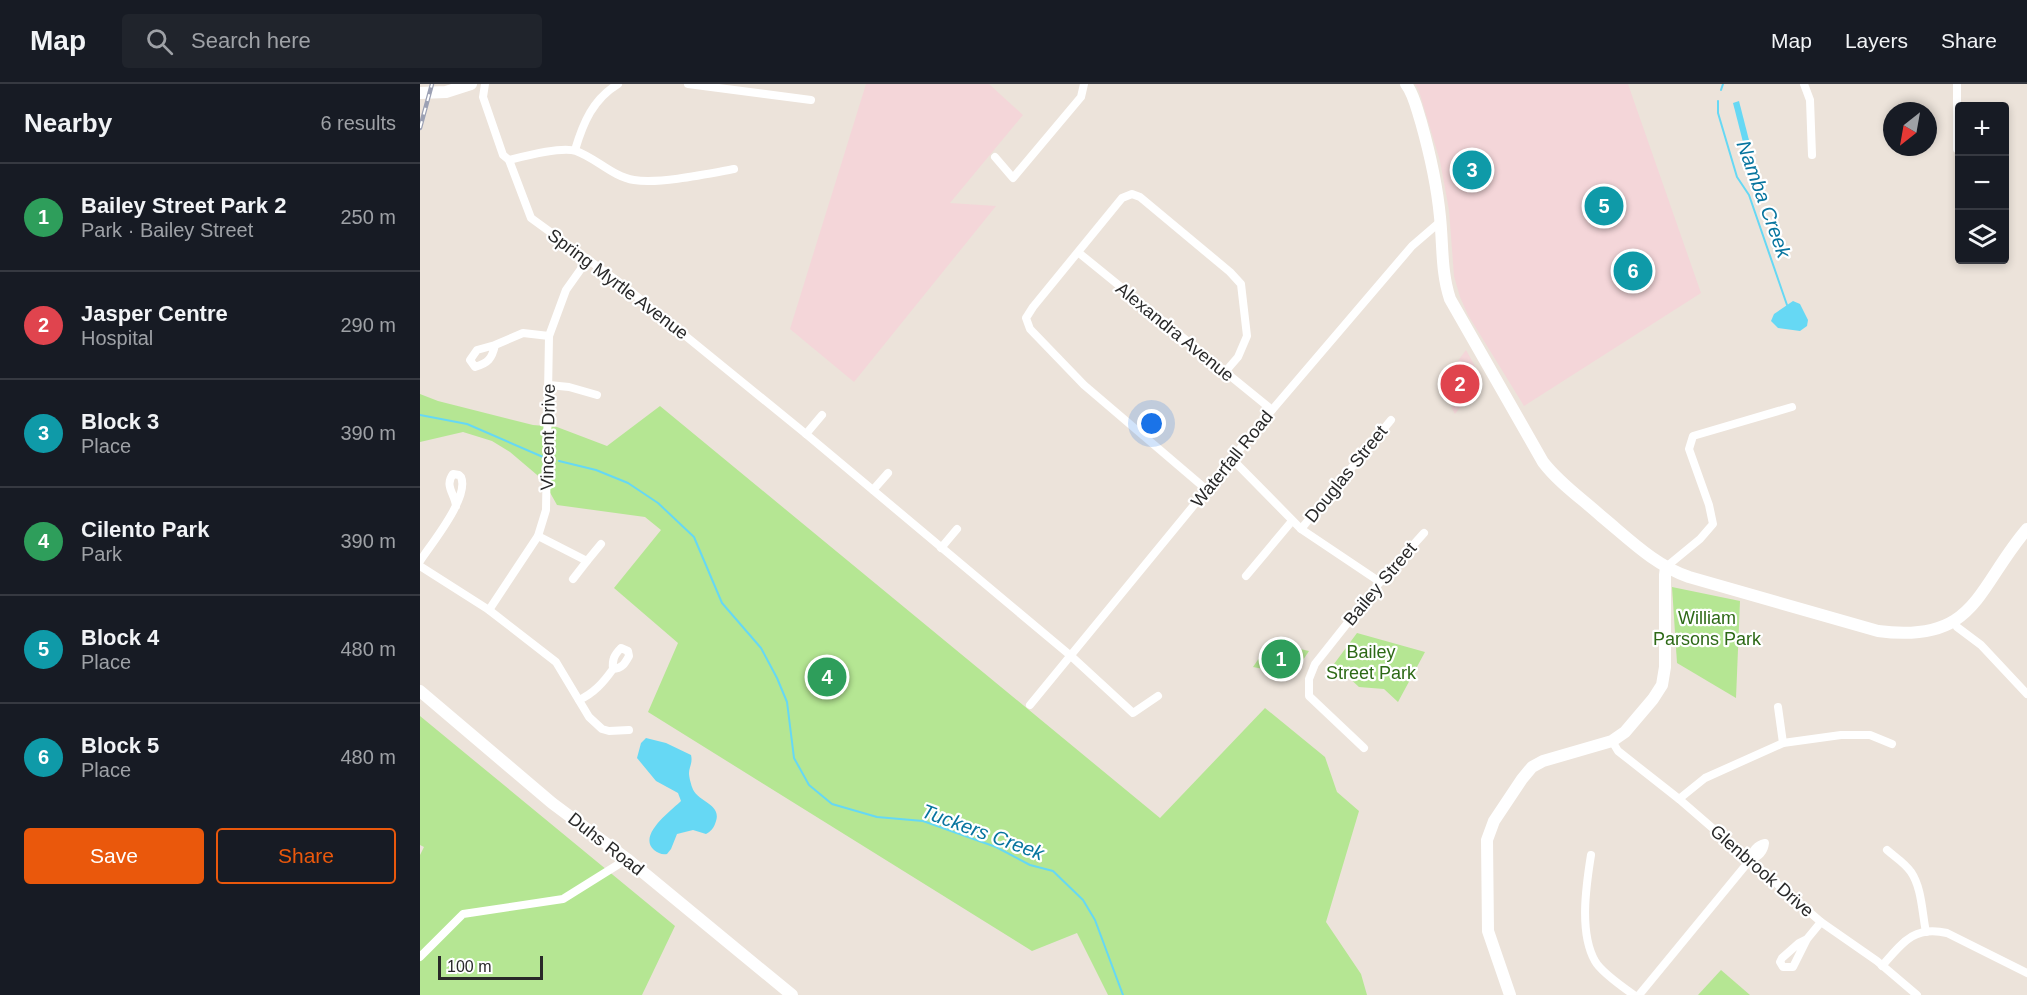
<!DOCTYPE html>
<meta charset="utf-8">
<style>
body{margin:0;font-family:Arial,sans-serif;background:#20242c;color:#f1f3f6}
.controls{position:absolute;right:18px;top:18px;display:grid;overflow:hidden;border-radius:6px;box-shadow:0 3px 9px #0003}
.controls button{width:54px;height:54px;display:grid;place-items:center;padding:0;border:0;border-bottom:2px solid #363941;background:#171b24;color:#f1f3f6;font:30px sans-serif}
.compass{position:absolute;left:1463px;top:18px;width:54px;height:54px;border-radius:50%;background:#171b24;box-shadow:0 3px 9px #0003;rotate:211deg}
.scale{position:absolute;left:18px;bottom:15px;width:105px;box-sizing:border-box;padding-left:6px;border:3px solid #292929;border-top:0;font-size:16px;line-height:21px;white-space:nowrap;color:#292929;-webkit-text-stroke:4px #fff;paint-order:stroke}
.you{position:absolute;left:732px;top:340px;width:21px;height:21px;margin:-15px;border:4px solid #fff;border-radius:50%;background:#1a73e8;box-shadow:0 0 0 9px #1a73e833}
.badge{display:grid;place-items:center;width:39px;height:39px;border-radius:50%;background:#ea580c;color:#fff;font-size:20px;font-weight:700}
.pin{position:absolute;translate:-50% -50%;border:3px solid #fff;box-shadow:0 2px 6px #0006}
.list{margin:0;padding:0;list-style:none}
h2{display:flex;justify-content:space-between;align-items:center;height:78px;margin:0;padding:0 24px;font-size:26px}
h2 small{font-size:20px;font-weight:400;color:#9ea1a6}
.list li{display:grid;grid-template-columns:39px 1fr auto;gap:18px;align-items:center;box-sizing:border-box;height:108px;padding:0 24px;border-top:2px solid #363941}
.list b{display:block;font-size:22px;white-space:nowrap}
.list p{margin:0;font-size:20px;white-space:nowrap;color:#9ea1a6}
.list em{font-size:20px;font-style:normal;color:#9ea1a6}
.actions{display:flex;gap:12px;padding:18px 24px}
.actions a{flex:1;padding:14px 0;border:2px solid #ea580c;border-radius:6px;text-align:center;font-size:21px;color:#ea580c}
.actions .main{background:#ea580c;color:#fff}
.icon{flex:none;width:33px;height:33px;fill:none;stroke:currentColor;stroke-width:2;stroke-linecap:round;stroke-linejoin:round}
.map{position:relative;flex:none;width:1607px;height:911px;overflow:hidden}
header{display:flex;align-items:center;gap:36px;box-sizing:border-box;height:84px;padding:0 30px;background:#171b24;border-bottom:2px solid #363941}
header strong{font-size:28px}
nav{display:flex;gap:33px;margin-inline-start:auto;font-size:21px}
.search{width:420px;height:54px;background:#20242c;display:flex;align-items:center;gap:15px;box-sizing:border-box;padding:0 21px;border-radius:6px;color:#9ea1a6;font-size:22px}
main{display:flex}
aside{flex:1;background:#171b24}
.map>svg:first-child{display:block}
</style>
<header>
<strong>Map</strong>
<div class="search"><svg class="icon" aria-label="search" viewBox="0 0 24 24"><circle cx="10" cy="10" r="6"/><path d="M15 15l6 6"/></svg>Search here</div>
<nav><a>Map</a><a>Layers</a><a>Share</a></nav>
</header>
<main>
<aside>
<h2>Nearby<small>6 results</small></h2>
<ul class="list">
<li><span class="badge" style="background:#2e9e5b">1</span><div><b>Bailey Street Park 2</b><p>Park · Bailey Street</p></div><em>250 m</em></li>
<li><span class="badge" style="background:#e0444e">2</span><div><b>Jasper Centre</b><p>Hospital</p></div><em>290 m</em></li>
<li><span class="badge" style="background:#0f9aa8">3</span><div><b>Block 3</b><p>Place</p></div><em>390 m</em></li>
<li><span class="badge" style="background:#2e9e5b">4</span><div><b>Cilento Park</b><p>Park</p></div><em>390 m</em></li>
<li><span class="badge" style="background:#0f9aa8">5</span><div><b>Block 4</b><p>Place</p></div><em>480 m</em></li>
<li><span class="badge" style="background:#0f9aa8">6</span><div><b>Block 5</b><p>Place</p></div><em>480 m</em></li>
</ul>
<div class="actions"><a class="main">Save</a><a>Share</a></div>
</aside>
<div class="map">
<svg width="1607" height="911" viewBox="0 0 1607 911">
<rect width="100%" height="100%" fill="#ece3da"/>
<g fill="#f4d6d9">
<path d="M446 0H569L603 31 530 119 576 122 434 298 370 245Z"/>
<path d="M995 0H1208L1281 209 1104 322 1048 231 1040 213 1034 192 1029 126 1020 77 999 7Z"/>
<path d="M1046 266 1062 295 1035 330 1031 323 1033 322 1032 318 1030 317 1029 319 1018 304Z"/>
</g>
<g fill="#b5e693">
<path d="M0 310 18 317 113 341 137 343 187 362 240 322 740 734 845 624 905 673 917 708 939 727 906 838 941 890 947 911H688L657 849 612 867 228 628 258 559 194 504 241 446 225 433 137 421 123 396 90 368 72 357 43 348 0 358Z"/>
<path d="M1252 503 1320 517 1316 614 1257 579Z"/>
<path d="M937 549 1005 568 978 618 964 605 939 603 914 580Z"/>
<path d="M850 558 889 567 873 591 833 583Z"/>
<path d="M0 632 255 842 222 911H0V771L4 763 0 761Z"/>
<path d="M1301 886 1330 911H1278Z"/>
</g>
<g fill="#66d8f4">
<path d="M1319 17 1330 60 1324 62 1313 19Z"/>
<path d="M1373 217 1380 220 1388 236 1387 242 1380 247 1358 244 1351 237 1354 230Z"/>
<path d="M226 654 246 659 271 671C273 679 269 683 269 689 269 693 271 700 272 703 277 719 304 719 295 740 293 745 291 747 286 750L273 746 257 750 251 765 247 770C242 771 238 769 234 766 217 751 252 726 261 717L258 709 236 697 217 674 221 659Z"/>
</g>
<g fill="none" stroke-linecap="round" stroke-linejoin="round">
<g stroke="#66d8f4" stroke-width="2">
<path d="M1301 6 1303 0"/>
<path d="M1298 17V29L1317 93 1329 111 1367 221"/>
<path d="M0 331 47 340 123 373"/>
<path d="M139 377 176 386 208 399 238 419 274 453 302 519 341 564 357 594 367 618 374 674 389 701 412 720 457 733 503 737 576 763 610 781 633 787 663 816 675 836 703 911"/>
</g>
<g stroke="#fff" stroke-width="8">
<path d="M65 0 63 13 83 71 89 76 111 134 203 201 386 350 651 572 713 629 738 612"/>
<path d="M268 0 391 16"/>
<path d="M1384 0 1390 16 1392 71"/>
<path d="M1537 0V65"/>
<path d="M155 66C163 39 173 15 198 0"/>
<path d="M575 73 593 94 661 13 664 0"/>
<path d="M89 76C105 72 142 62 156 67 176 74 193 93 214 96 240 100 287 90 314 85"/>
<path d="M659 169 852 326"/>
<path d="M75 261 57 266 50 276 55 283C68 279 72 275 75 261L103 249 129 252"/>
<path d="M129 301 149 303 177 311"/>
<path d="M386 350 402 331"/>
<path d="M813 376 881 445 960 498"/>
<path d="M453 406 468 389"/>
<path d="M787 406 664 301 610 245 606 234 613 223 702 114 712 110 720 113 810 188 821 200 827 252 818 273 805 288"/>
<path d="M881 445 971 336"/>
<path d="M118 452 167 477 153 495"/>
<path d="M521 464 537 445"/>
<path d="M0 477C11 460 50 413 41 393L39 391 33 390C24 402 35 410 36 422"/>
<path d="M167 477 181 460"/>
<path d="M0 482 69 526 136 578 169 633 182 645 189 647 209 646"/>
<path d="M1246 483 1280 455 1293 440 1289 421 1269 365 1273 352 1372 323"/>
<path d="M826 492 872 437"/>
<path d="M69 526 118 452 126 426 129 252 146 206 168 175"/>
<path d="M1533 537 1537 543 1561 561 1607 610"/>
<path d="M159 616C174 609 183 599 193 585 192 576 194 571 201 564L208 567 209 572C205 579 202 585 193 585"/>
<path d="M610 621 852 326 992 162 1021 137"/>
<path d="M1358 623 1363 659"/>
<path d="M1192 657 1198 667 1259 715 1401 838 1457 877 1497 911"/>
<path d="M944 664 889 612V595L895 580 960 498 1004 449"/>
<path d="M1259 715 1285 694 1363 659 1421 651H1450L1472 660"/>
<path d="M1467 766C1475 773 1485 779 1491 788 1502 804 1502 829 1506 848"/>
<path d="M1171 771C1166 802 1159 849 1175 877 1181 888 1204 904 1214 911"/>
<path d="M1387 855 1379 859 1362 874 1360 878 1363 883H1373L1387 855 1401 838"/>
<path d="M0 873 43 830 143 815 207 775"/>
<path d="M1462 882C1482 859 1494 841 1527 849L1607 889"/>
<path d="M1219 911 1330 776C1332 767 1336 761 1345 759 1344 768 1339 773 1330 776"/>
</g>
<g stroke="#fff" stroke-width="12">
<path d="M986 0C994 10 997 26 1001 38 1010 70 1017 101 1020 133 1023 161 1021 188 1030 215L1123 378C1139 399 1161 414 1181 432 1208 454 1234 481 1269 493L1458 547C1556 560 1556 505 1607 445"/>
<path d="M0 9 26 8 51 0"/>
<path d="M0 607 132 719 207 775 372 911"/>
<path d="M1090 911 1068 847 1067 756 1074 737 1102 695 1112 683 1123 677 1192 657 1205 648 1233 615 1242 601 1245 583V491L1246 483"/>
</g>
<defs>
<path id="rail" d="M0 44 12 0"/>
</defs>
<use href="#rail" stroke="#9ca1b4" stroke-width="4.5"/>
<use href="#rail" stroke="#fff" stroke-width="2" stroke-dasharray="7" stroke-linecap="butt"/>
</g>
<g text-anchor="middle" stroke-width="4.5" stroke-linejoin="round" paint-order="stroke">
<g font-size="18" fill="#292929" stroke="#fff">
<text transform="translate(198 200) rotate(37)" y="6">Spring Myrtle Avenue</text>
<text transform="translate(755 248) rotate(39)" y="6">Alexandra Avenue</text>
<text transform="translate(128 353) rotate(-89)" y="6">Vincent Drive</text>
<text transform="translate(812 375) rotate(-51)" y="6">Waterfall Road</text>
<text transform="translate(926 390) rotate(-51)" y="6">Douglas Street</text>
<text transform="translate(960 500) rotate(-50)" y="6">Bailey Street</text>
<text transform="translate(186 760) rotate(38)" y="6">Duhs Road</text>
<text transform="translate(1342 787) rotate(41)" y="6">Glenbrook Drive</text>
</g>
<g font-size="18" fill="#2d6916" stroke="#fff">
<text x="1287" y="540">William<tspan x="1287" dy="21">Parsons Park</tspan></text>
<text x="951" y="574">Bailey<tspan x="951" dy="21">Street Park</tspan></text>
</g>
<g font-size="20" font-style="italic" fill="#07759f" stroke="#fff">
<text transform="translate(1344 115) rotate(70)" y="7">Namba Creek</text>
<text transform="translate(563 748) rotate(20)" y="7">Tuckers Creek</text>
</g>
</g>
</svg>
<div class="controls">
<button>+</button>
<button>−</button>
<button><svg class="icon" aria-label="layers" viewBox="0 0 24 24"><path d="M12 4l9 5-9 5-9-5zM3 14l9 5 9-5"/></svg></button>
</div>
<svg class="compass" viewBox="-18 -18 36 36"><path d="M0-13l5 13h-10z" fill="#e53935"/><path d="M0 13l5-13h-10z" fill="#9ea1a6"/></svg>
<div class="scale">100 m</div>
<div class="you"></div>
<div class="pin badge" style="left:861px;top:575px;background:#2e9e5b">1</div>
<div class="pin badge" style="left:1040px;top:300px;background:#e0444e">2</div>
<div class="pin badge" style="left:1052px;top:86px;background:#0f9aa8">3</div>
<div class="pin badge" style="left:407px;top:593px;background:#2e9e5b">4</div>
<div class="pin badge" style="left:1184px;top:122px;background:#0f9aa8">5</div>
<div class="pin badge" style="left:1213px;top:187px;background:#0f9aa8">6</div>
</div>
</main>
